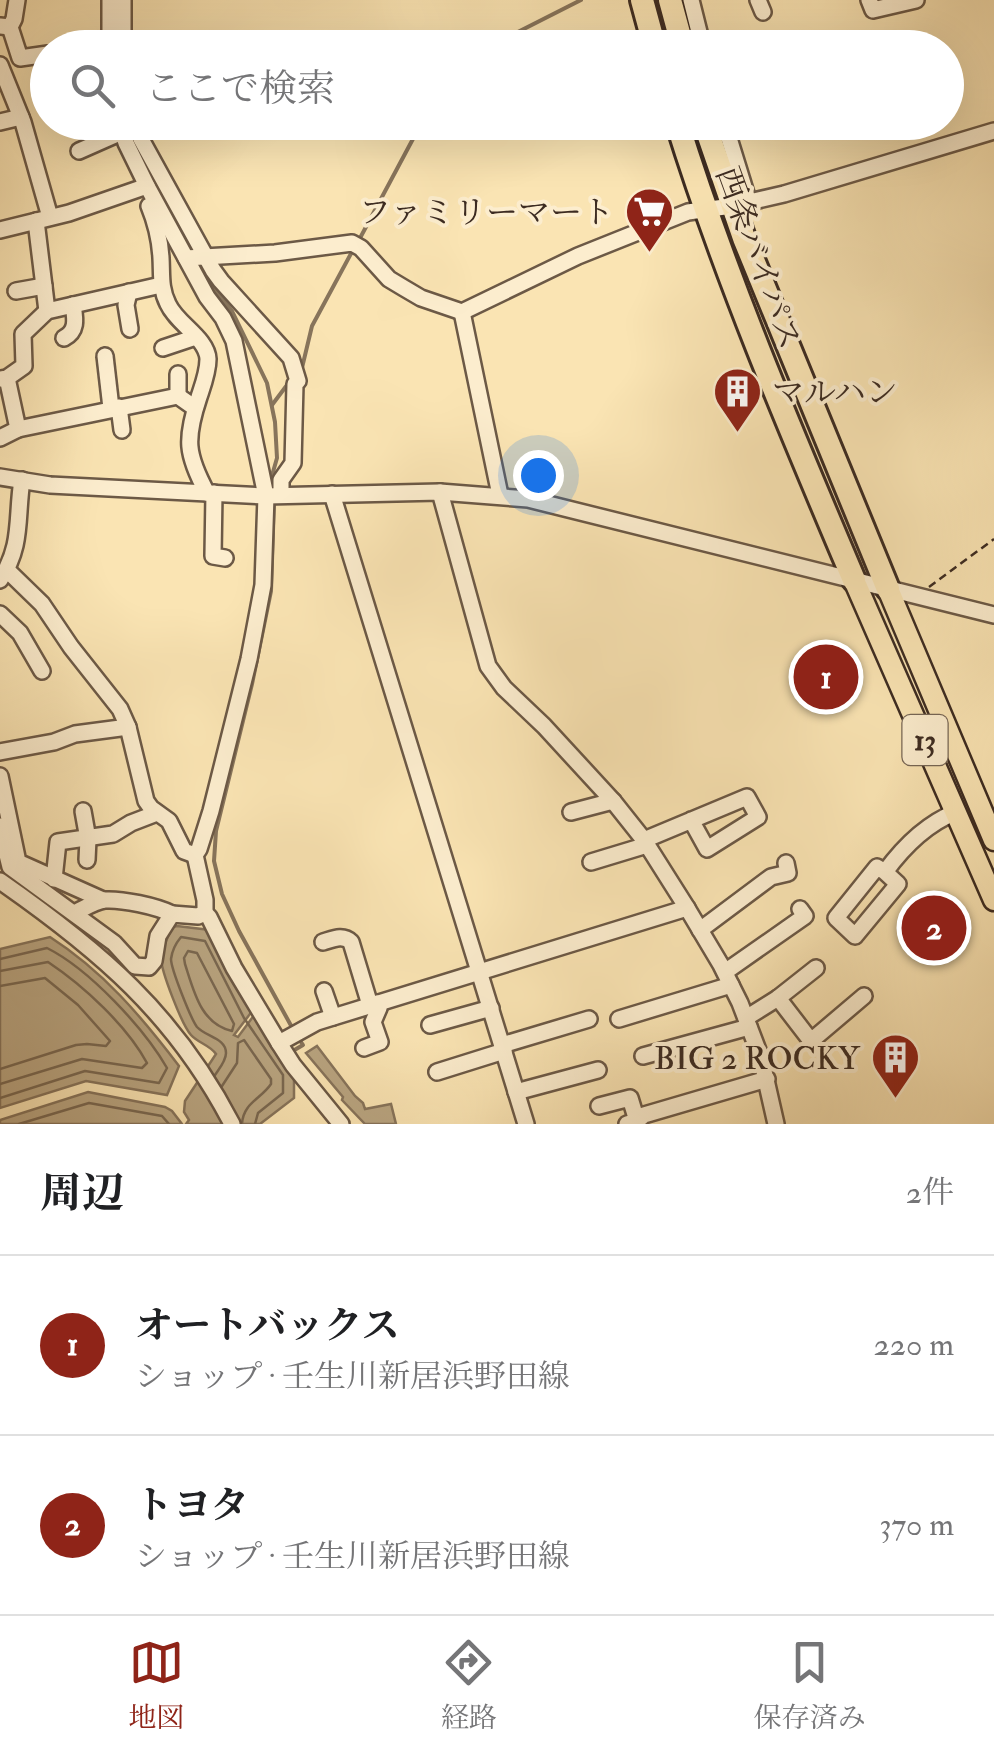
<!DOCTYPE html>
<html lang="ja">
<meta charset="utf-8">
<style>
body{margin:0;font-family:"IM FELL Double Pica","Noto Serif JP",serif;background:#f2f2f2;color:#202124}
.you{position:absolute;left:538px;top:475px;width:35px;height:35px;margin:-25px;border:8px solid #fff;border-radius:50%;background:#1a73e8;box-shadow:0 0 0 15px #1a73e833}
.badge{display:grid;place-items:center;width:65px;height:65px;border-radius:50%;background:#8f2418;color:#fff;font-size:32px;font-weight:700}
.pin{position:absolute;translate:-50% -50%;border:5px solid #fff;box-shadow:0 2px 10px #0006}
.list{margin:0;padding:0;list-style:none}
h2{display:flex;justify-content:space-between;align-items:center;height:130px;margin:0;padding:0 40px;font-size:42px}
h2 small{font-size:32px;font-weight:400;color:#757577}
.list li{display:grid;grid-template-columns:65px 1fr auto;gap:30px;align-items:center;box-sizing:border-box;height:180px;padding:0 40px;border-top:2px solid #e0e0e0}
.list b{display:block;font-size:38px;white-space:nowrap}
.list p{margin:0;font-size:32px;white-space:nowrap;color:#757577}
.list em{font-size:32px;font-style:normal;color:#757577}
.icon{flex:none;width:55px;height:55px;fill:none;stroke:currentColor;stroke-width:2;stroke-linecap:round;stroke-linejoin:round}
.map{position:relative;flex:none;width:994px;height:1124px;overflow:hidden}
.search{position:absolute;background:#fff;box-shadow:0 10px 40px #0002;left:30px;right:30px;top:30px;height:110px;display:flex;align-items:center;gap:25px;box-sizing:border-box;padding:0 35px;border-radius:55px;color:#757577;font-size:38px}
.sheet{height:490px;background:#fff}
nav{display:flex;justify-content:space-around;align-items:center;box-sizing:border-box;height:140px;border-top:2px solid #e0e0e0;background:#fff;font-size:28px;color:#757577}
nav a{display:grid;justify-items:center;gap:5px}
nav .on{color:#8f2418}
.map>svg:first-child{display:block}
</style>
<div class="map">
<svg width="994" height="1124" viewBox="0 0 994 1124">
<rect width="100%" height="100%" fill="#fae4b3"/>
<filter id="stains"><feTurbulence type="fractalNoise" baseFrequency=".002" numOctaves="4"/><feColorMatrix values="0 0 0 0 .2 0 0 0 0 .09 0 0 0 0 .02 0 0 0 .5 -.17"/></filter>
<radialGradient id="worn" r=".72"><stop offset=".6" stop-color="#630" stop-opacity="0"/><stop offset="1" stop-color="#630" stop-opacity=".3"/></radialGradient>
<g fill="#b9a581" stroke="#87745b" stroke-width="2.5">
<path d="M177 926 210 930 253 1010 234 1035 238 1037 255 1014 294 1073V1098L260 1124H186L189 1120 184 1112 185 1101 216 1054C210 1045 198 1043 191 1035 182 1025 161 971 161 958 162 947 168 936 173 927Z"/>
<path d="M50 937C103 971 141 1016 179 1066L167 1095 86 1081 0 1108V949Z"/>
<path d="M317 1046 355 1096 363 1103 365 1109 391 1104 396 1124H365L342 1100 343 1097 306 1053Z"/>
<path d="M88 1092 165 1107 172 1111 182 1124H0V1120Z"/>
</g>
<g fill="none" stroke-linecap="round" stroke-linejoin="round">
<g stroke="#7a6851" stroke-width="2.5">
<path d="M188 951 197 953 234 1024 232 1031C201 1024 194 992 185 964L184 958Z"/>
<path d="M0 959 47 948C89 969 144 1028 167 1068L159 1083 85 1071 0 1098"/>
<path d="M0 971 48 962C84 986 127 1026 147 1063L142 1068 82 1059 0 1084"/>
<path d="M0 986 45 978 78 1005 110 1041 106 1046 87 1044 76 1045 0 1069"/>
<path d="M215 1075C219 1069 226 1061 226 1053 226 1038 206 1037 197 1027 191 1019 171 969 171 959 172 951 176 943 181 937L205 941 244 1018 283 1075V1093L258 1113 255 1124"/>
<path d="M222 1086 237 1063 238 1043 244 1040 271 1079V1084C261 1099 243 1103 242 1124"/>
<path d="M19 1124 89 1103 162 1116 169 1124"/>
</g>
<g stroke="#87745b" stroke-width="4">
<path d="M486 48 581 0"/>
<path d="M137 147 194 253"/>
<path d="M359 240 422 122"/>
<path d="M199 261 212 286 232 311 267 383 275 422 277 458 271 479 273 492"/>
<path d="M301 372 312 326 354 248"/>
<path d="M272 405 290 381"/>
<path d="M274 501 271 591 252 684 216 831 214 861 222 894 239 931 294 1031"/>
<path d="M291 1052 303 1045 299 1039"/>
</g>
<defs>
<g id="minor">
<path d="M110 0V48"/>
<path d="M123 0V48"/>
<path d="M691 0 703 48"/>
<path d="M758 0 763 12"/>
<path d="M869 0 873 10 916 0"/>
<path d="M0 26 10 27 14 19 17 0"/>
<path d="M10 27 20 58 48 54"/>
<path d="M0 65 23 122 50 217"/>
<path d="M0 122 21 117"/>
<path d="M135 122 141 139 213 270 221 281 291 358 298 381 295 384 293 463 281 480V495"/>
<path d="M724 122 749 203"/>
<path d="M79 151 122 132"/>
<path d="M149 206C156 223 160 240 161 258 162 275 160 288 168 304 177 324 207 338 208 359 208 372 203 385 199 397 185 439 186 454 207 493"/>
<path d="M36 221 47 311"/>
<path d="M0 230 69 213 147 186"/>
<path d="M186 258 275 253 352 243 361 248 389 279 404 288 421 298 462 312 578 256 688 212 732 206 784 194 994 131"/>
<path d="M16 291 44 286"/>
<path d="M129 292 126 305 130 329"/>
<path d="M462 312 500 495"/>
<path d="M64 338C78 331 75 318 73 305"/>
<path d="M163 348 196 337"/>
<path d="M105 356 111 408"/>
<path d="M178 374V396"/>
<path d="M0 379 7 378 24 366 23 334 47 311 161 285"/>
<path d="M119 407 122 430"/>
<path d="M18 429 178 396 195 408"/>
<path d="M0 438 18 429 7 378"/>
<path d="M0 477 50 485 266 496 440 492 528 499 994 615"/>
<path d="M440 492 488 666 504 688 544 726 613 801 644 840 687 908 721 965 740 1003 761 1058 776 1124"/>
<path d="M214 493 213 556 225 558"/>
<path d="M332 494 526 1124"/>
<path d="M7 570 42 604 71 647 120 709 128 727 146 801 151 808 169 821 184 851 195 855"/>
<path d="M0 580C23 545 16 519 22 480"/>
<path d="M0 614 20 633 42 671"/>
<path d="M0 752 54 742 75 734 128 727"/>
<path d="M0 776 18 862 103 900"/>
<path d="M83 811 88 839 87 860"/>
<path d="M571 812 613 801"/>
<path d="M0 826 10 867 114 943 135 966 149 967 154 961 158 936 172 914 198 916 205 913V900L195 855 199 849 211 811 249 659 263 585 266 496 234 341 223 318 207 297 147 186 126 143 119 122"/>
<path d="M644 840 747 797 758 817 707 849 691 820"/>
<path d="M591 862 647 845"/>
<path d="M885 872 877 867 836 918 855 936 898 884 885 872C904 846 926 824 956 812"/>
<path d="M54 879 58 842 113 834 131 823 157 813"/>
<path d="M0 881C99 950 175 1014 232 1124"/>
<path d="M74 913C83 909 95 901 105 900 122 899 156 906 172 914"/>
<path d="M205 913 209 917 234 968 279 1043 293 1065 341 1124"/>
<path d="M700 930 771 877 788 873 786 863"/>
<path d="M323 942C333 939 343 934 351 942L370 1005"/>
<path d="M725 972 805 916 800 909"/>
<path d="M324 991 333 1017"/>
<path d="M778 998 811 1041 864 996"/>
<path d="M746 1018 778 998 816 968"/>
<path d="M619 1019 731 985"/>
<path d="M430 1025 491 1008"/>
<path d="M279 1043 317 1022 687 908"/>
<path d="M502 1045 589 1019"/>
<path d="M364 1048 380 1042 373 1022 379 1008 377 1003"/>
<path d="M643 1056 749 1027"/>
<path d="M437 1072 504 1051"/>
<path d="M516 1092 598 1070"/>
<path d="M599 1106 630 1098 637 1121"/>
<path d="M627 1124 637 1121 644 1115 767 1079"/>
</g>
<g id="major">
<path d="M854 580 994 900"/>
<path d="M888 589 994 840"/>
</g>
<g id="highway">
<path d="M642 0 655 48"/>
<path d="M670 0 683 48"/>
<path d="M677 122C726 279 790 429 854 580"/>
<path d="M704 122 744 238 888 589"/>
</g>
</defs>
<use href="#minor" stroke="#6c5946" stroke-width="20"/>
<use href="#major" stroke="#3c2b21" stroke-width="25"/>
<use href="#highway" stroke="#3c2b21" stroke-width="28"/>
<path stroke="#3c2b21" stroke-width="2.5" stroke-dasharray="8 5" stroke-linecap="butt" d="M929 587 994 539"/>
<use href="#minor" stroke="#fcedce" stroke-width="15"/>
<use href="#major" stroke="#fae4b3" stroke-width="20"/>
<use href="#highway" stroke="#fae4b3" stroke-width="22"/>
</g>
<defs>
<symbol id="supermarket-pin" viewBox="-11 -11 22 30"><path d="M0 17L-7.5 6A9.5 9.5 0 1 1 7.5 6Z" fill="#8f2418" stroke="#fcedce"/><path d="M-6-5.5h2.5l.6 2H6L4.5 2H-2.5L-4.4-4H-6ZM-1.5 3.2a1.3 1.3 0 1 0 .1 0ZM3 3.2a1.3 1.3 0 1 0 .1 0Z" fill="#fff"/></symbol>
<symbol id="building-pin" viewBox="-11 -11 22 30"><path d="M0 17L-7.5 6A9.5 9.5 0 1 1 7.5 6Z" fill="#8f2418" stroke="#fcedce"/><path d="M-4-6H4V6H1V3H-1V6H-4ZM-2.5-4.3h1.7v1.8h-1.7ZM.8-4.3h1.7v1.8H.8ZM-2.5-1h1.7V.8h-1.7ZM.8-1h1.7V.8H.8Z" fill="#fff"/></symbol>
</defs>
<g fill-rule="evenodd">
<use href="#supermarket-pin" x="622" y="184" width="55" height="75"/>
<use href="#building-pin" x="710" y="364" width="55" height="75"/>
<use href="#building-pin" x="868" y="1030" width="55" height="75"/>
</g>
<g text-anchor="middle" stroke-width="8" stroke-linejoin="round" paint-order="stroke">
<rect fill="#fcedce" stroke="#766555" stroke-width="2.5" x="902.5" y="715" width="45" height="50" rx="8"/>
<g font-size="30" font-weight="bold" fill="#3c2b21">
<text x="925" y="750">13</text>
</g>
<g font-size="32" fill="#3c2b21" stroke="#fcedce" text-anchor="end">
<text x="614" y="223">ファミリーマート</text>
<text x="772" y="403" text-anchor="start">マルハン</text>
<text x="860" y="1069">BIG 2 ROCKY</text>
</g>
<g font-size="32" fill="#3c2b21" stroke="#fcedce">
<text transform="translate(759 258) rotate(70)" y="11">西条バイパス</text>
</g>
</g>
<rect width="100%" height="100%" filter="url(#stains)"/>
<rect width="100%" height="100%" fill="url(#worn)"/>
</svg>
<div class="you"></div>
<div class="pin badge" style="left:826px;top:677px">1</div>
<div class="pin badge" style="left:934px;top:928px">2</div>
<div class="search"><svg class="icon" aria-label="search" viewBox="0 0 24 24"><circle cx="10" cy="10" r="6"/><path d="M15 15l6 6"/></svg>ここで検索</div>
</div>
<section class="sheet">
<h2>周辺<small>2件</small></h2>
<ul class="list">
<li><span class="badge">1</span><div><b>オートバックス</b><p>ショップ · 壬生川新居浜野田線</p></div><em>220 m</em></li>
<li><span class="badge">2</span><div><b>トヨタ</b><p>ショップ · 壬生川新居浜野田線</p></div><em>370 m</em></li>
</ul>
</section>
<nav>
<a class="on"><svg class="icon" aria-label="map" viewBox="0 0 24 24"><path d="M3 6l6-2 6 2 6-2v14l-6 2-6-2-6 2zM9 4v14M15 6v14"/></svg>地図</a>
<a><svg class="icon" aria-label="directions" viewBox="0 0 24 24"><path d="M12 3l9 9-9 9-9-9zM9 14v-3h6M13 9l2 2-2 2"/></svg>経路</a>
<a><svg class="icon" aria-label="saved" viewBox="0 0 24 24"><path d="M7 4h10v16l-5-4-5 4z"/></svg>保存済み</a>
</nav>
